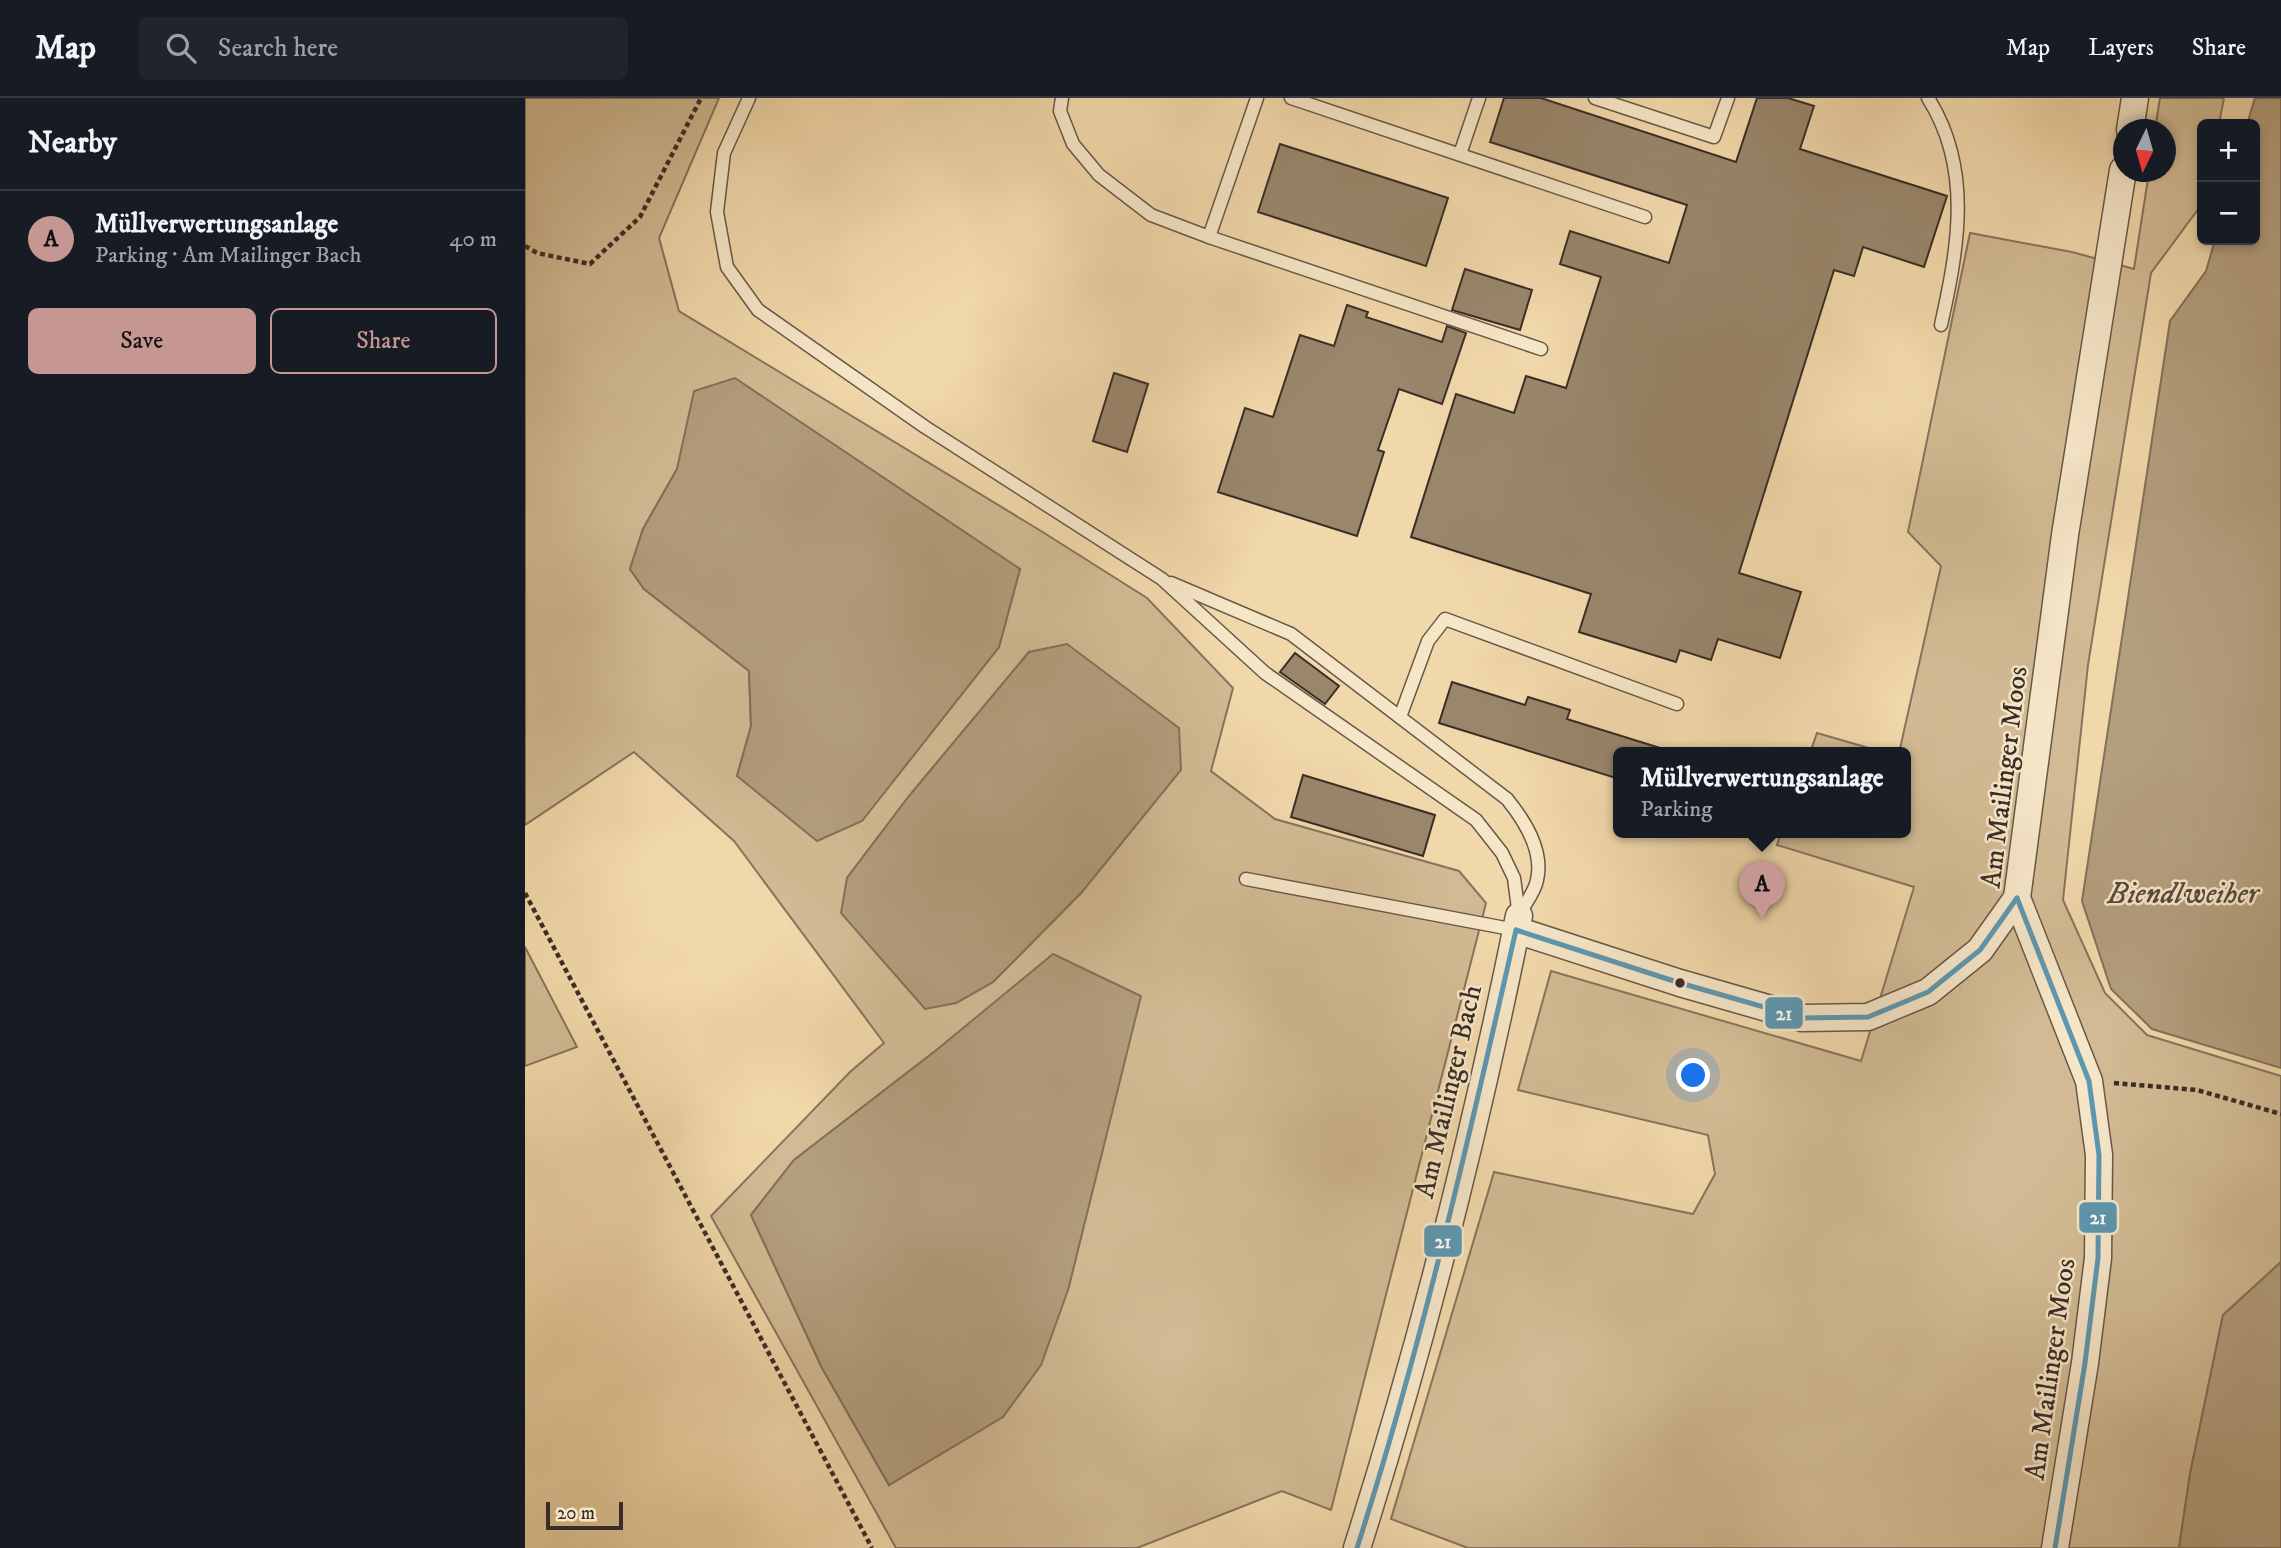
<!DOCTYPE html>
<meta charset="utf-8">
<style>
body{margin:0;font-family:"IM FELL DW Pica",serif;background:#20242c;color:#f1f3f6}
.controls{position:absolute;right:21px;top:21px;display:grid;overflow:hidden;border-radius:10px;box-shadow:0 4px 10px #0003}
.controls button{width:63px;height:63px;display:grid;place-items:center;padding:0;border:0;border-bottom:2px solid #363941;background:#171b24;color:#f1f3f6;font:35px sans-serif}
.compass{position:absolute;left:1588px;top:21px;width:63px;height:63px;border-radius:50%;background:#171b24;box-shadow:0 4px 10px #0003;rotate:185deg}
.scale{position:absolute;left:21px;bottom:18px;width:77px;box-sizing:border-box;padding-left:7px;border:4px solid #3a2d27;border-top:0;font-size:19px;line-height:24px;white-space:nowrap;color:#3a2d27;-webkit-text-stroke:5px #f6e6c8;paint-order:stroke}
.you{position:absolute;left:1169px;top:978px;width:24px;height:24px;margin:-18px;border:5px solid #fff;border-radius:50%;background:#1a73e8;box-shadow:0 0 0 10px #1a73e833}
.badge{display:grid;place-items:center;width:46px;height:46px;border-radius:50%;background:#c59692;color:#111;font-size:23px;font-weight:700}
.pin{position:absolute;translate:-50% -58px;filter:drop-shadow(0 2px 4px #0008)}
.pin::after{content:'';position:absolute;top:37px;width:24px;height:21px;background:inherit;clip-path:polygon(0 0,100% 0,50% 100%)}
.popup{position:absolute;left:1088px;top:649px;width:298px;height:91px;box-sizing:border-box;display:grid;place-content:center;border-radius:10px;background:#171b24;filter:drop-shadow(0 2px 5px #0005);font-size:23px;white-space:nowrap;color:#9ea1a6}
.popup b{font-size:26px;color:#f1f3f6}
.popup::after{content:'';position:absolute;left:50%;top:100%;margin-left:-14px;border:14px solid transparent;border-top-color:#171b24}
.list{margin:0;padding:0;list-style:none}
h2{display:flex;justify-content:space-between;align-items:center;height:91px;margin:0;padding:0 28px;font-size:30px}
h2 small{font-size:23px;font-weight:400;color:#9ea1a6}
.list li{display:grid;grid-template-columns:46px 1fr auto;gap:21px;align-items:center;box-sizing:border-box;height:98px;padding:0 28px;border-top:2px solid #363941}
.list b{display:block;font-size:26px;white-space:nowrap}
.list p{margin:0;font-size:23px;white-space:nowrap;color:#9ea1a6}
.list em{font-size:23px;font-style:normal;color:#9ea1a6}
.actions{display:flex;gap:14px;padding:21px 28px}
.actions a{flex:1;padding:16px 0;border:2px solid #c59692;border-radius:10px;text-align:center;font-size:24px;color:#c59692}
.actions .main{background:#c59692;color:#111}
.icon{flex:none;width:38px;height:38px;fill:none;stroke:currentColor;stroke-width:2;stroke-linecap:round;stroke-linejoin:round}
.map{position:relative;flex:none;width:1756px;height:1450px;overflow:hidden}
header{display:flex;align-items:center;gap:42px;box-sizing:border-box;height:98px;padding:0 35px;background:#171b24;border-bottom:2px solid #363941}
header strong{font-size:33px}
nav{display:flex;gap:38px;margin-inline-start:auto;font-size:24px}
.search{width:490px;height:63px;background:#20242c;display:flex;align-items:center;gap:18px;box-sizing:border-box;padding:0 24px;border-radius:10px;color:#9ea1a6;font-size:26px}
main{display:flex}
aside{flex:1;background:#171b24}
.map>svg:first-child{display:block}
</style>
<header>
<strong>Map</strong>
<div class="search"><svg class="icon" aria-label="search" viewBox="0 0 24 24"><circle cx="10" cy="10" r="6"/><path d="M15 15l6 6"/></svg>Search here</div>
<nav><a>Map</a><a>Layers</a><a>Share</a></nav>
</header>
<main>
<aside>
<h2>Nearby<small></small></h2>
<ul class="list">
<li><span class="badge">A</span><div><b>Müllverwertungsanlage</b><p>Parking · Am Mailinger Bach</p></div><em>40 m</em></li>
</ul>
<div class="actions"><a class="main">Save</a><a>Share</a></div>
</aside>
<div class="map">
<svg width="1756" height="1450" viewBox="0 0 1756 1450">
<rect width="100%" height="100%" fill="#f1d8aa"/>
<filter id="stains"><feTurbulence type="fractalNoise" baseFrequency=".00286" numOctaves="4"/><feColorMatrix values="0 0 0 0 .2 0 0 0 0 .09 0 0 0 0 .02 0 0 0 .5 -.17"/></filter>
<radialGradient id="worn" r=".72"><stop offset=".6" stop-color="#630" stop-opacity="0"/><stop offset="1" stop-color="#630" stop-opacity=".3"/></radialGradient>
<g fill="#d2bb94" stroke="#86745e" stroke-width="2" fill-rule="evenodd">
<path d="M0 0H194L134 140 154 213 516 433 622 500 708 590 686 673 750 721 934 773 961 805 806 1412 757 1393 612 1450H371L186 1118 325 974 359 945 209 743 109 654 0 727ZM152 371 495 471 474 549 337 722 212 678 226 628 224 573 119 491 105 471 118 431ZM504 554 557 794 468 884 431 905 322 780 384 698ZM409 954 581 1037 543 1192 364 1387 297 1270 226 1117 269 1062Z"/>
<path d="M1635 0H1699L1694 26H1677V106L1626 175 1563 567 1538 802 1580 895 1622 937 1756 978V1164L1698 1217 1665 1376 1654 1450H943L866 1421 969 1074 1168 1116 1190 1076 1183 1037 993 992 1026 873 1336 963 1389 789 1252 747 1256 735H1380V655H1374L1416 468 1383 434 1445 135 1547 154 1609 171 1624 74H1640V32L1630 31Z"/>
<path d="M1292 635 1361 655H1285Z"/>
<path d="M0 849 52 949 0 968Z"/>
</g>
<g fill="#b39e7d" stroke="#83715b" stroke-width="2">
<path d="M1730 0H1756V970L1627 931 1586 891 1557 803 1645 223 1681 173 1690 142H1730V26H1722Z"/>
<path d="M210 280 495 471 474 549 337 723 292 743 212 678 226 628 224 573 119 491 105 471 118 431 152 371 169 293Z"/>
<path d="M542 546 654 630 656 672 557 794 468 884 431 905 400 911 316 815 322 780 384 698 504 554Z"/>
<path d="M528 856 616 898 543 1192 516 1267 478 1319 364 1387 297 1270 226 1117 269 1062 409 954Z"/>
<path d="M1756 1164V1450H1654L1665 1376 1698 1217Z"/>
</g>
<g fill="#99866b" stroke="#3a2d27" stroke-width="2">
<path d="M979 0H1016L1211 64 1232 0H1263L1289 8 1275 51 1422 98 1399 169 1338 149 1329 178 1309 172 1214 475 1276 494 1255 560 1193 541 1186 562 1155 552 1151 564 1054 534 1066 496 886 439 931 296 989 315 1001 278 1041 290 1076 179 1035 166 1045 133 1144 165 1162 107 965 44Z"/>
<path d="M755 46 923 100 901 168 733 114Z"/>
<path d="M940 171 1007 192 995 232 927 212Z"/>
<path d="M822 207 843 214 841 219 917 244 922 228 941 235 917 306 874 291 853 352 859 354 832 438 693 394 720 310 748 319 775 237 809 248Z"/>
<path d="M589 275 623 286 602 354 568 343Z"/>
<path d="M770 555 814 588 800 606 755 574Z"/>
<path d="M927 584 1000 607 1003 599 1045 612 1042 621 1135 650 1134 655H1094V681L914 625Z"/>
<path d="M778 677 910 717 898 758 766 719Z"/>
</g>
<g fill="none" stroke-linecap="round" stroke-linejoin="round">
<defs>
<g id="lane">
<path d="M224 0 199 55 192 114 202 169 233 212 400 329 637 481 740 575 951 722 977 755 989 780 994 818"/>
<path d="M537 0 535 13 548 46 574 77 626 117 684 139"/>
<path d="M732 0 684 139 1016 251"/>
<path d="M766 0 1120 119"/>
<path d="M1070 0 1189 39 1203 0"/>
<path d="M1403 0C1448 71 1433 150 1416 227"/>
<path d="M935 56 954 0"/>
<path d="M646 485 766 536 982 701C999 722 1019 752 1012 782 1010 794 999 807 994 817"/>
<path d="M875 619 903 543 920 521 1152 606"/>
<path d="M721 781 991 832"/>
</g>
<g id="street">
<path d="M1605 32 1610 0"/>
<path d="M991 832 1155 885 1277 920 1343 919 1403 894 1455 852 1492 800"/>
<path d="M832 1450C898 1243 951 1031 994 818"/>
<path d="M1530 1450 1560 1265 1573 1160 1574 1057 1564 983 1492 800 1540 437 1598 72"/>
</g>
</defs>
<use href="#lane" stroke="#685848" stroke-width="15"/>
<use href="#street" stroke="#685848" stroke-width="29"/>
<g stroke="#3a2d27" stroke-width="4.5" stroke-dasharray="5 3.5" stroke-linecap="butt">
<path d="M0 148 12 155 65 166 115 119 176 0"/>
<path d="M0 795 347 1450"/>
<path d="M1589 985 1672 992 1756 1016"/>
</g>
<use href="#lane" stroke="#f6e6c8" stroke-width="12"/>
<use href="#street" stroke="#f6e6c8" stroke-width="26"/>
<defs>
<g id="bus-1">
<path d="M1492 800 1564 983 1574 1057 1573 1160 1560 1265 1530 1450"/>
<path d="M991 832 1155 885 1277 920 1343 919 1403 894 1455 852 1492 800"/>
<path d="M832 1450C897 1247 944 1040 991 832"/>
</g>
</defs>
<use href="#bus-1" stroke="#f6e6c8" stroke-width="10"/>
<use href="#bus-1" stroke="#5e97b0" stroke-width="5"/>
</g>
<circle fill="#3a2d27" stroke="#f6e6c8" stroke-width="2.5" cx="1155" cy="885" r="6"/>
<g text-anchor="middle" stroke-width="5" stroke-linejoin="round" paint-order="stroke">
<g font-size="28" fill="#3a2d27" stroke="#f6e6c8">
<text transform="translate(1478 679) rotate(-83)" y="10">Am Mailinger Moos</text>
<text transform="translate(922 993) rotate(-77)" y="10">Am Mailinger Bach</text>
<text transform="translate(1524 1271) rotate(-82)" y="10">Am Mailinger Moos</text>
</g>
<g font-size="30" font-style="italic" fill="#58493c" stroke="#f6e6c8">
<text x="1658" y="805">Biendlweiher</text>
</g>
</g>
<g stroke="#f6e6c8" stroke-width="2.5">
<rect x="1239" y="898" width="40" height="34" rx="7" fill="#5e97b0"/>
<rect x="1553" y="1103" width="40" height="33" rx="7" fill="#5e97b0"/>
<rect x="898" y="1126" width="40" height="34" rx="7" fill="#5e97b0"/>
</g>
<g font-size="19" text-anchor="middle" font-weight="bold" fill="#fff">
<text x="1259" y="922">21</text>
<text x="1573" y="1126">21</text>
<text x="918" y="1150">21</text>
</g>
<rect width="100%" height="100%" filter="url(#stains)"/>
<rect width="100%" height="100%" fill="url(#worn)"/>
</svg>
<div class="controls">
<button>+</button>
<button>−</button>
</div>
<svg class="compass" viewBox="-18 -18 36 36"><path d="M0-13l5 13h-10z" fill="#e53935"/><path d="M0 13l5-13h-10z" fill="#9ea1a6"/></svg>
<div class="scale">20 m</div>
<div class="you"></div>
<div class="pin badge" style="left:1237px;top:821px">A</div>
<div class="popup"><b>Müllverwertungsanlage</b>Parking</div>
</div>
</main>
